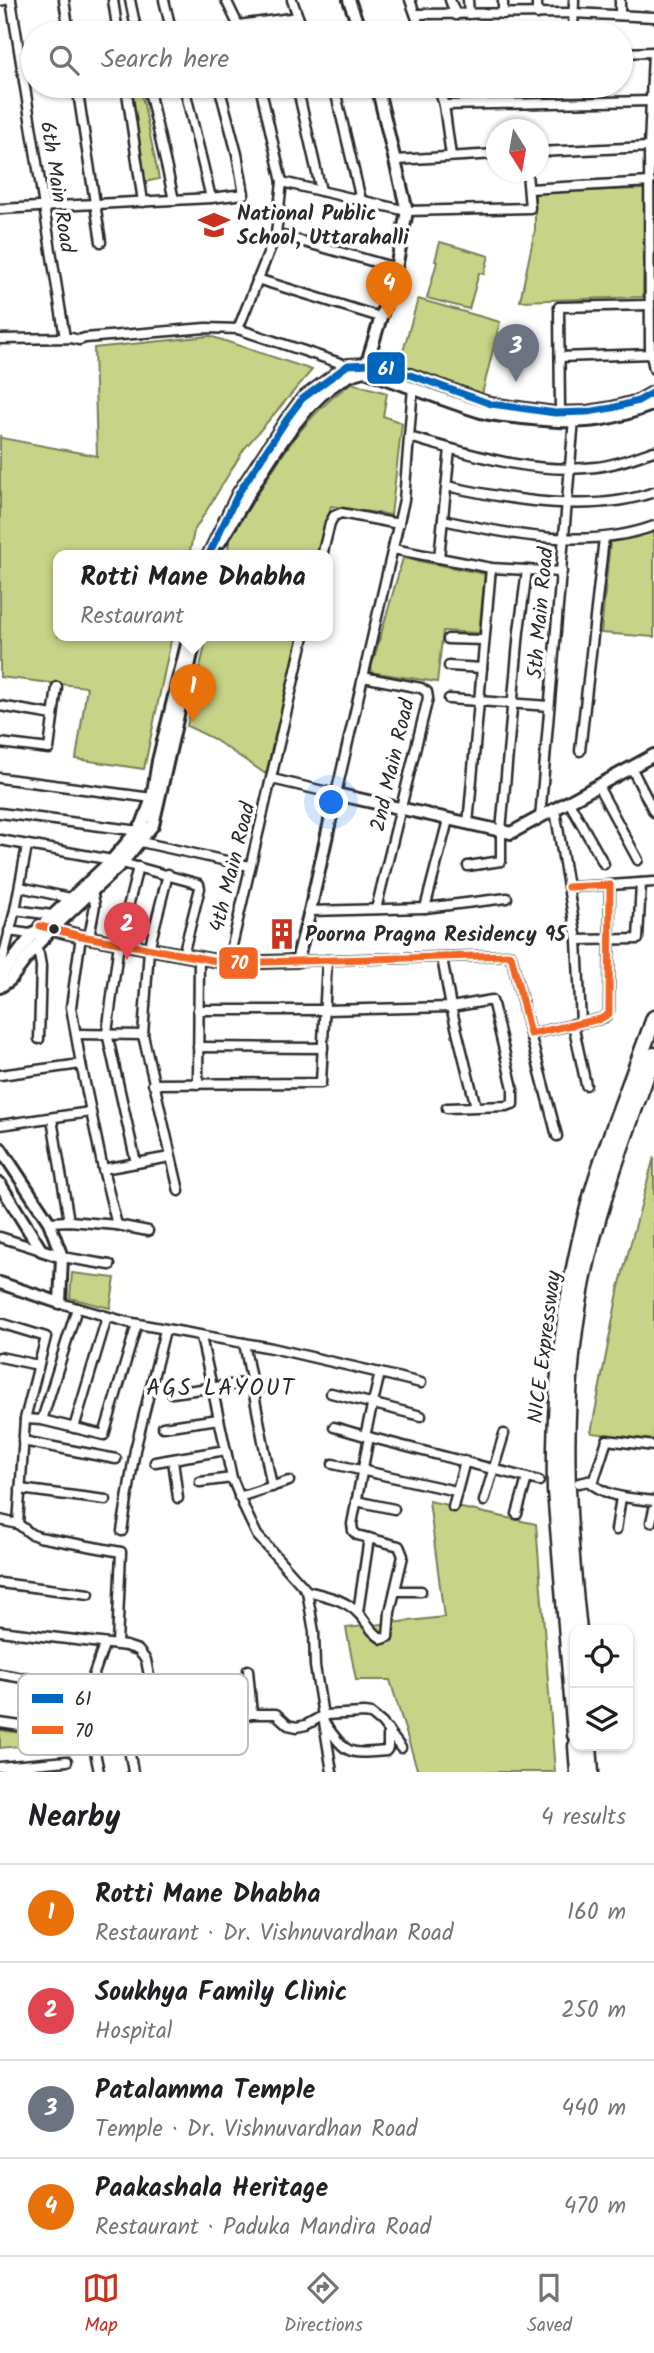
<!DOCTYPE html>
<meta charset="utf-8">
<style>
body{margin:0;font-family:Kalam,sans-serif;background:#f2f2f2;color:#202124}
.controls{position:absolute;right:21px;bottom:21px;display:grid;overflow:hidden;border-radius:14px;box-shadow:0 2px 5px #0004}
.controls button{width:63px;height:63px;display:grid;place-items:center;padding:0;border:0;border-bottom:2px solid #e0e0e0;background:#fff;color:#202124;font:35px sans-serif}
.compass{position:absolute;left:486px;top:119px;width:63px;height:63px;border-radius:50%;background:#fff;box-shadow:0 2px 5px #0004;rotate:169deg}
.you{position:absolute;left:332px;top:803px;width:24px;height:24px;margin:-18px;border:5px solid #fff;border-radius:50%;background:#1a73e8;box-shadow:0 0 0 10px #1a73e833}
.badge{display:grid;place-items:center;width:46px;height:46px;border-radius:50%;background:#c8321e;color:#fff;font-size:23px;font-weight:700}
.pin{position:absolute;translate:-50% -58px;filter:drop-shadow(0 2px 4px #0008)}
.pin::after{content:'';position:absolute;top:37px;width:24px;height:21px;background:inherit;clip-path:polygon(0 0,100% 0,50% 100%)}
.popup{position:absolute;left:53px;top:550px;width:280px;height:91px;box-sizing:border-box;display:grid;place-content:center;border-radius:14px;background:#fff;filter:drop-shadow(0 2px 5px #0005);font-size:23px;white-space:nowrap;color:#757577}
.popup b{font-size:26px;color:#202124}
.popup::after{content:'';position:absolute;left:50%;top:100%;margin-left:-14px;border:14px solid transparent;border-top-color:#fff}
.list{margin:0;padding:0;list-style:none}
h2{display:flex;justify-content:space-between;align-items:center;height:91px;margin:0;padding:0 28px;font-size:30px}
h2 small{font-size:23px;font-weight:400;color:#757577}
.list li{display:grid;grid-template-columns:46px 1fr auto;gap:21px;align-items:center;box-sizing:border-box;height:98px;padding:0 28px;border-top:2px solid #e0e0e0}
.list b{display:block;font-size:26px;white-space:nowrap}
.list p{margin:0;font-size:23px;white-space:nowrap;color:#757577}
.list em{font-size:23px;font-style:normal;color:#757577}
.icon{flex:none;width:38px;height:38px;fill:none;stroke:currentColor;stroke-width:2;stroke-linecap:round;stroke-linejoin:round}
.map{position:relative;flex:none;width:654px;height:1772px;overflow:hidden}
.search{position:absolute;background:#fff;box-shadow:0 2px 5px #0004;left:21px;right:21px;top:21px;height:77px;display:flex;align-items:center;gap:18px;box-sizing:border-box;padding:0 24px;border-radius:38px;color:#757577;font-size:26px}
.sheet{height:483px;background:#fff}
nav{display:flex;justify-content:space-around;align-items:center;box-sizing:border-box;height:98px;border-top:2px solid #e0e0e0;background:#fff;font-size:19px;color:#757577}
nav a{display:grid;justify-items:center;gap:4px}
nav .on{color:#c8321e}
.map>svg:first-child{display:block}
</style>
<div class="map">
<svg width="654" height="1772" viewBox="0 0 654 1772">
<rect width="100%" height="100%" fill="#fff"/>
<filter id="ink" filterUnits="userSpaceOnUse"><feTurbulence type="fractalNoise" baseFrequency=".0143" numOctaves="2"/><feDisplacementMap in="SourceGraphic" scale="14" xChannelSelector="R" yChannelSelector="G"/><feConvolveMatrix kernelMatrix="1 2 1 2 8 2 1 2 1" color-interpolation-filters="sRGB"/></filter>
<g filter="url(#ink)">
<g fill="#c7d487" stroke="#798059" stroke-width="2">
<path d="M130 86H140L159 179 144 182Z"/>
<path d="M644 189 643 297 520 301 535 230V192Z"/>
<path d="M440 242 489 256 484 274 479 273 469 309 427 298 437 262 435 261Z"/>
<path d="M418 299 500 322 482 394 399 365Z"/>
<path d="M210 336 312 370 244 449 194 531 189 556H58V636H172L144 769 76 759 87 687 0 677V435L1 438 97 456 94 348Z"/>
<path d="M352 383 387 393 383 416 402 423 391 515 331 506 318 556H226L231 537C266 482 296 420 352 383Z"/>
<path d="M654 528V637L601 633 610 542Z"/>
<path d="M403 558 485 574 479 633 443 631 437 682 370 672Z"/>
<path d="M207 636H299L266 774 212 738 187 726Z"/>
<path d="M654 1157V1440L591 1433 619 1287Z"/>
<path d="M72 1273 115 1278 110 1308 70 1298Z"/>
<path d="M429 1501 536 1524 555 1772H418L390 1680H356L346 1628 444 1617Z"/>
<path d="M0 1730 73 1741 0 1748Z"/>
</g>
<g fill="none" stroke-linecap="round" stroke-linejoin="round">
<defs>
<g id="street">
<path d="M11 0 65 338"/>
<path d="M64 0 69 33"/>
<path d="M113 0 118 33"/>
<path d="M130 0 137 33"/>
<path d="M164 0 172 33"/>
<path d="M226 0 242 33"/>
<path d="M292 0 304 33"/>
<path d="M410 0 422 33"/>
<path d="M450 0 456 15"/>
<path d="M468 0 469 14"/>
<path d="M503 0V14"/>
<path d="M0 1 5 0"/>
<path d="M416 14 573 13 654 17"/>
<path d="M537 14V0"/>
<path d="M620 15V0"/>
<path d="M238 25 298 17"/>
<path d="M573 33 574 0"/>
<path d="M653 52 649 147 650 349 654 369"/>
<path d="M621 53 654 52"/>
<path d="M77 86 101 242"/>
<path d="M126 86 143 202"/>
<path d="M148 86 174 200"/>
<path d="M184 86 211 198"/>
<path d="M297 86 321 191"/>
<path d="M334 86 361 200"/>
<path d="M438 86 444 105 451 156"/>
<path d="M444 105 651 101"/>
<path d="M538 152 649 147"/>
<path d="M396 160 496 154"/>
<path d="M282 182 407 211 530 208 527 172"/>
<path d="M529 189 650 182"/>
<path d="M0 209 211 198 244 194 237 154 219 86"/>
<path d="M276 234 396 268"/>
<path d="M257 279 380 317"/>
<path d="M238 329 276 234 282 182 260 86"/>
<path d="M0 339 71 338 79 340 85 338 206 328 238 329 349 366"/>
<path d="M560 357 651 354"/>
<path d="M560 413 559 307 650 305"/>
<path d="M409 437C471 454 531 475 596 467 616 465 635 457 654 451"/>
<path d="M447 486C509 500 593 514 654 492"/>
<path d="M443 520C510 535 588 550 654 526"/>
<path d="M393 549 491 568 562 572"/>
<path d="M322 556 330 523 334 516 341 513 399 524"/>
<path d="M439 558 450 449"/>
<path d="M448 639 484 640"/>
<path d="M449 666 482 668"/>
<path d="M363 677 421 688 427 692 428 698 376 909"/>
<path d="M449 699 549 706"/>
<path d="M0 706 53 715"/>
<path d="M0 743 49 749 57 687"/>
<path d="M580 751 604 538"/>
<path d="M631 767 654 812"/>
<path d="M0 778 152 798"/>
<path d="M272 779 336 794 404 500 413 387"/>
<path d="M598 786 638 860"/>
<path d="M569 802 604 864"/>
<path d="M555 810 577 940 581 1023"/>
<path d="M0 813 139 831"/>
<path d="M540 818 574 419"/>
<path d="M468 824 491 568"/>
<path d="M0 840 112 860"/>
<path d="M141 842 249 866"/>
<path d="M122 863 199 884 200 888 183 955"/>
<path d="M468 866 501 861V831L519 631 527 570"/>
<path d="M168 874 149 949 143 1035 179 1191"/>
<path d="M610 885 654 882"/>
<path d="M20 887 70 898"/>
<path d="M425 908 448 820"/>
<path d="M15 910 52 915"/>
<path d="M310 911 425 908 507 898"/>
<path d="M9 931 37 935"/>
<path d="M89 937 95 905 92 890"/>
<path d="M577 940 638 939 641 883"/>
<path d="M35 947 39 954 41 966 39 1039"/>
<path d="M297 961 511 955 530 1034 600 1019 607 1016 609 1011 610 885 568 887"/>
<path d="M228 963 304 636"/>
<path d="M0 970 15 910 27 846"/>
<path d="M198 1010H325L451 1007 442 958"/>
<path d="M573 1024 586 1085"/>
<path d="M76 1034 143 1035"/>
<path d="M530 1034 557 1136"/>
<path d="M198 1047 323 1048"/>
<path d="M81 1064 71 1007 81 936"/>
<path d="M0 1075 81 1064 103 1169 117 1225 69 1221 49 1222"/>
<path d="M153 1084 321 1083 327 960"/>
<path d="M198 1084 199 957"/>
<path d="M447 1108 506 1106 513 1104V1088L492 1000 451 1007 476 1107"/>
<path d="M52 1119 69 1221"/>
<path d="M0 1125 90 1112"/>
<path d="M136 1163 107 1033 119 943 138 867"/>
<path d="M103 1169 170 1157"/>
<path d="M117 1225 148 1231"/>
<path d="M0 1237 41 1250"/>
<path d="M62 1257 110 1265"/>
<path d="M60 1303 127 1322 272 1348 380 1373 365 1436 539 1481"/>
<path d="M0 1323 46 1337 25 1419 18 1524"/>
<path d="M201 1337 232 1478 246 1512 257 1535 307 1591 314 1632 315 1666 332 1772"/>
<path d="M244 1343 272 1487"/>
<path d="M0 1357 38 1365"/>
<path d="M380 1373 421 1383"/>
<path d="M253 1388 274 1386"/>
<path d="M172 1393 252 1382"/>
<path d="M331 1393 421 1416"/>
<path d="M25 1419 42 1420 104 1435 137 1324"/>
<path d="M42 1420 77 1308"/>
<path d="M163 1427 219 1419"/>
<path d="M334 1427 365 1436"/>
<path d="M74 1428 107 1317"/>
<path d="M23 1441 116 1459"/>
<path d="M173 1460 178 1498"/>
<path d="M155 1462 226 1450"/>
<path d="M333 1464 456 1491"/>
<path d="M588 1481C608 1498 629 1498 654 1501"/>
<path d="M200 1482 232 1478"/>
<path d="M579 1483 594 1480 607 1440 654 1446"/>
<path d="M20 1489 106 1500"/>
<path d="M239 1497 289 1481"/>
<path d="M356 1501 394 1509"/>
<path d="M484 1501 504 1434"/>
<path d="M453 1507 465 1461"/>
<path d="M517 1514 527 1478"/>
<path d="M0 1520 18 1524 31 1534 39 1537 121 1552 117 1644"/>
<path d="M651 1522 654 1509"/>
<path d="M616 1530 621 1497"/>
<path d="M122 1531 135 1450 165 1330"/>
<path d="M0 1583 89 1594"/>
<path d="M307 1591C326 1596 345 1599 359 1614 367 1622 372 1634 383 1639L388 1637 390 1612 403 1556 399 1546 357 1535 353 1531 352 1524 369 1437"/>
<path d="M395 1591H421"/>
<path d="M358 1612 369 1538"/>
<path d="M0 1631 126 1646 138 1650 146 1660 161 1737"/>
<path d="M248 1670 252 1714"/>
<path d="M0 1674 69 1686"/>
<path d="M123 1715 133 1772"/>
<path d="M0 1723 129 1742H145L252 1714H276L288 1725 297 1727 306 1725 324 1715 364 1713 371 1714 382 1723 401 1748"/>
<path d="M326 1725C348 1756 349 1754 386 1751L388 1748V1730"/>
<path d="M73 1734 104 1645"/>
<path d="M92 1737 99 1772"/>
<path d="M0 1767 67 1761"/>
</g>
<g id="secondary">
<path d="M349 0 361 33"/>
<path d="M365 369 396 268 407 211 377 86"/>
<path d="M220 542C250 494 305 382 364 371 404 384 441 400 481 412 494 416 509 416 523 418 577 424 603 424 654 404"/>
<path d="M208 556 238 494 287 419 302 399 348 365 371 364 402 372 491 404 555 413 587 412 612 408 638 401 654 392"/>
<path d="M40 926 81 936 228 963 297 961 310 911 336 794 511 833 654 755"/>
<path d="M0 977 32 935 112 860 142 825 152 798 158 761 189 636"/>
<path d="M0 987 10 980 35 947 52 929 122 863 153 825 196 636"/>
<path d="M0 1148 49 1222 62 1257 60 1303 0 1283"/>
<path d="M0 1184 41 1250 62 1257"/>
</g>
<g id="highway">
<path d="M579 1630C565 1506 559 1382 588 1258 604 1189 630 1122 654 1055"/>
<path d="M575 1735 555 1491C553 1392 564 1295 590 1200 607 1138 633 1078 654 1018"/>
<path d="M576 1746 578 1772"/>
<path d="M589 1746 591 1772"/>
</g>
</defs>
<use href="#street" stroke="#2b2b2b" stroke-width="13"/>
<use href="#secondary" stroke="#2b2b2b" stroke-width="16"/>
<use href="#highway" stroke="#2b2b2b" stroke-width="19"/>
<use href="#street" stroke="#fff" stroke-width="8"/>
<use href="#secondary" stroke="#fff" stroke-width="10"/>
<use href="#highway" stroke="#fff" stroke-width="14"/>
<defs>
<path id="bus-1" d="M208 556 238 494 287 419 302 399 348 365 371 364 402 372 491 404 555 413 587 412 612 408 638 401 654 392"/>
<path id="bus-2" d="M40 926 81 936 228 963 511 955 530 1034 600 1019 609 1014 610 885 568 887"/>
</defs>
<use href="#bus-1" stroke="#fff" stroke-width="12"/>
<use href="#bus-2" stroke="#fff" stroke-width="12"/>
<use href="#bus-1" stroke="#0065bd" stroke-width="7"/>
<use href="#bus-2" stroke="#f26522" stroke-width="7"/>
</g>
</g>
<defs>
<symbol id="school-bare" viewBox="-9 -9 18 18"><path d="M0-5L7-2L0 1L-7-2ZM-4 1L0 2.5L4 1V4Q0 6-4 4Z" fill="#c8321e" stroke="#fff" stroke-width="2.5" paint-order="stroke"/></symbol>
<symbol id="building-bare" viewBox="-9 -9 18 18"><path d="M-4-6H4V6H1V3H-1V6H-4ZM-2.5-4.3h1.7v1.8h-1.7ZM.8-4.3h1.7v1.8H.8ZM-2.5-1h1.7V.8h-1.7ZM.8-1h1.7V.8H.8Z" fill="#c8321e" stroke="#fff" stroke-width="2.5" paint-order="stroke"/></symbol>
</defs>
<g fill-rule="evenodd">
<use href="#school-bare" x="192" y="203" width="44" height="44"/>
<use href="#building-bare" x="260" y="912" width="44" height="44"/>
</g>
<circle fill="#2b2b2b" stroke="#fff" stroke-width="2.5" cx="54" cy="929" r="6"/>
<g text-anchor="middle" stroke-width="7" stroke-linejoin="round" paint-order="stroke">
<g font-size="21" fill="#2b2b2b" stroke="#fff">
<text transform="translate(58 187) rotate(81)" y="7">6th Main Road</text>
<text transform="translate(540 613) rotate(-85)" y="7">5th Main Road</text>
<text transform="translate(392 765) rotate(-77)" y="7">2nd Main Road</text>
<text transform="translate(232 867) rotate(-76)" y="7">4th Main Road</text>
<text transform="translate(544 1347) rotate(-83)" y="7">NICE Expressway</text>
</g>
<g font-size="21" font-weight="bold" fill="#2b2b2b" stroke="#fff" text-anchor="start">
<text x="237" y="220">National Public<tspan x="237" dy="24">School, Uttarahalli</tspan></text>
<text x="305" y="941">Poorna Pragna Residency 95</text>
</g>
<g font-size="23" letter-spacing="2" fill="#2b2b2b" stroke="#fff">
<text x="221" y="1395">AGS LAYOUT</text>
</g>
</g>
<rect x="18" y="1674" width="230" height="81" rx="10" fill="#fff" stroke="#bfbfbf" stroke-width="2"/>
<rect x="32" y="1694" width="31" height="9" fill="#0065bd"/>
<rect x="32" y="1726" width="31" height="8" fill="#f26522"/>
<g font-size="19" fill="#2b2b2b">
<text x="75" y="1705">61</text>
<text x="75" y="1737">70</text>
</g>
<g stroke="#fff" stroke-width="2.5">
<rect x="366" y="351" width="40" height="34" rx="7" fill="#0065bd"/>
<rect x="218" y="946" width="41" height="34" rx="7" fill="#f26522"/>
</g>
<g font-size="19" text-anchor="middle" font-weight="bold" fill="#fff">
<text x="386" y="375">61</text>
<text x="239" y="969">70</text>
</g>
</svg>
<div class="controls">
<button><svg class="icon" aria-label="locate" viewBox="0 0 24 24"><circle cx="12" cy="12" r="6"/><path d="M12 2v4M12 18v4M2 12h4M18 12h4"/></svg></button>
<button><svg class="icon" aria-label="layers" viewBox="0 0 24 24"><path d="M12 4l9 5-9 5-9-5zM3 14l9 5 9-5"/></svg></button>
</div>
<svg class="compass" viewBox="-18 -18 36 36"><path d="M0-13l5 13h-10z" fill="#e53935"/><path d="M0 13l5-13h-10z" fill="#757577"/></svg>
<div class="you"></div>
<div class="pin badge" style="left:193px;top:722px;background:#e8710a">1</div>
<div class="popup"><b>Rotti Mane Dhabha</b>Restaurant</div>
<div class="pin badge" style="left:127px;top:960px;background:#e0444e">2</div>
<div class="pin badge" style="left:516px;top:382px;background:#6b7280">3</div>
<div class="pin badge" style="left:389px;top:319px;background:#e8710a">4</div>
<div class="search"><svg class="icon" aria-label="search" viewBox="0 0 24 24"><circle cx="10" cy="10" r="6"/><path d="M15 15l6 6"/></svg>Search here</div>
</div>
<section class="sheet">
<h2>Nearby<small>4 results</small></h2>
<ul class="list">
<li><span class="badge" style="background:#e8710a">1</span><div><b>Rotti Mane Dhabha</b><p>Restaurant · Dr. Vishnuvardhan Road</p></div><em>160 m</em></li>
<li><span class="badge" style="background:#e0444e">2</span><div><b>Soukhya Family Clinic</b><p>Hospital</p></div><em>250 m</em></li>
<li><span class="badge" style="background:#6b7280">3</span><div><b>Patalamma Temple</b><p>Temple · Dr. Vishnuvardhan Road</p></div><em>440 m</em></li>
<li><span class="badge" style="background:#e8710a">4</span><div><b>Paakashala Heritage</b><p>Restaurant · Paduka Mandira Road</p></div><em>470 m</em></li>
</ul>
</section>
<nav>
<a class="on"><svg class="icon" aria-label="map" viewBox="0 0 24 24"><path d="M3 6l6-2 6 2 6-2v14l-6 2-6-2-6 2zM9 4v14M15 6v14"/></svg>Map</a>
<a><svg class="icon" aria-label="directions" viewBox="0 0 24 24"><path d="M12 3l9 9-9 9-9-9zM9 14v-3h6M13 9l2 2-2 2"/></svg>Directions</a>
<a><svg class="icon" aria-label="saved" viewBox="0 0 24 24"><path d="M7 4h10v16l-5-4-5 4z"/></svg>Saved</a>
</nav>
